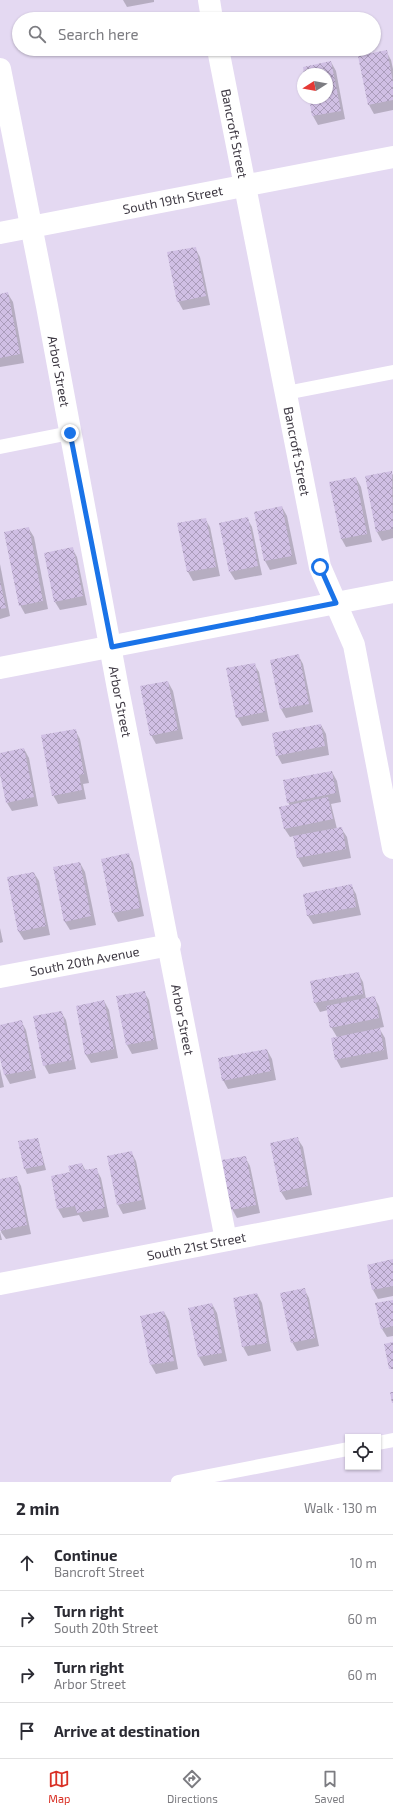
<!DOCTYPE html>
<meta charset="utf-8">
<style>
body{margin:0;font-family:"Exo 2",sans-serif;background:#f7f7f7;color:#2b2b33}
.controls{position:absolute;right:12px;bottom:12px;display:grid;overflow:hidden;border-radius:0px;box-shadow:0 1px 3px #0004}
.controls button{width:36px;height:36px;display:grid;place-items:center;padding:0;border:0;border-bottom:1px solid #e1e1e2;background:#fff;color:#2b2b33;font:20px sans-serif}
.compass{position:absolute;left:297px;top:68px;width:36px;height:36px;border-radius:50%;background:#fff;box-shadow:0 1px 3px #0004;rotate:259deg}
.stop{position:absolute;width:12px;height:12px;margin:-9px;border:3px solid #1a73e8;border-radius:50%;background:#fff}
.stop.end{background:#1a73e8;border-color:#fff;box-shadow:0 1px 4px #0008}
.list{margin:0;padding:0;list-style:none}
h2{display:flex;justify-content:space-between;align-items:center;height:52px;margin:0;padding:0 16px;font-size:17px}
h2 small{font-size:13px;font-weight:400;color:#7c7c81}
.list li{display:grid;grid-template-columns:26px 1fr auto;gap:12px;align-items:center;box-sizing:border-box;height:56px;padding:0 16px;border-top:1px solid #e1e1e2}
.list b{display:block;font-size:15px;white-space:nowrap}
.list p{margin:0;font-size:13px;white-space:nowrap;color:#7c7c81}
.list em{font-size:13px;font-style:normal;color:#7c7c81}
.icon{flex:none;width:22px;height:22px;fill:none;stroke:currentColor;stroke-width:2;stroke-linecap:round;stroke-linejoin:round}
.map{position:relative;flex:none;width:393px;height:1482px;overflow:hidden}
.search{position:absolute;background:#fff;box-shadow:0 1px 3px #0004;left:12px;right:12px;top:12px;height:44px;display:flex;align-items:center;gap:10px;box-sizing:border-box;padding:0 14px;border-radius:22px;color:#7c7c81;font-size:15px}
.sheet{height:276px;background:#fff}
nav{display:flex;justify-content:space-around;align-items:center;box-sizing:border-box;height:56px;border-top:1px solid #e1e1e2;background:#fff;font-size:11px;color:#7c7c81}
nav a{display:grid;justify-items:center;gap:2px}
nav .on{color:#d93025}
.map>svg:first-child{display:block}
</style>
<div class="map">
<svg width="393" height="1482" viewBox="0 0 393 1482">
<defs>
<pattern id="building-cross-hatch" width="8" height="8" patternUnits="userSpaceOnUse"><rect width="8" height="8" fill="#d0bfe4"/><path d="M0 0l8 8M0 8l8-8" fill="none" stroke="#aa9cba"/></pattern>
</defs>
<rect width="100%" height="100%" fill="#e4d9f2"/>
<g fill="#0003">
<path d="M123 0H154V2L127 7Z"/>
<path d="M386 51 391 60 393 69V110L374 114 369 105 359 57Z"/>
<path d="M331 62 336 71 345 119 318 125 313 116 310 98H327V74H305Z"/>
<path d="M195 248 200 257 210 305 183 310 178 301Z"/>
<path d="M8 294 13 302 24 363 0 367V295Z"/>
<path d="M391 472 393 475V538L382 541 377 532Z"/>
<path d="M356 478 361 487 372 542 346 547 341 538Z"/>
<path d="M282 507 287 516 297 564 270 570 265 561 255 513Z"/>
<path d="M247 518 252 527 262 575 235 580 230 572 220 524Z"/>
<path d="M205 519 210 527 220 576 193 581 188 572 179 524Z"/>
<path d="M29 529 34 537 48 609 25 614 20 605Z"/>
<path d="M72 548 77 557 87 605 60 610 55 602Z"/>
<path d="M0 564 10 616 0 619Z"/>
<path d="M298 655 303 664 313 712 286 718 281 709Z"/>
<path d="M254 664 259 672 269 721 242 726 237 717Z"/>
<path d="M168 682 173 691 183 739 156 744 151 735Z"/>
<path d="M321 725 326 734 329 755 282 764 277 755Z"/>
<path d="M75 730 80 739 89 783 83 784 86 799 58 804 53 795Z"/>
<path d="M24 749 29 758 38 806 12 811 7 803 0 769V754Z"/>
<path d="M332 772 337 781 341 802 331 804 337 829 341 828 347 837 351 858 303 867 298 858 294 836 290 837 284 828 290 806 288 802Z"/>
<path d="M128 854 133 863 144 916 118 922 113 913 102 860Z"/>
<path d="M80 863 85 872 96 925 70 930 65 922Z"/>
<path d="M34 873 39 881 50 935 24 940 19 932Z"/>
<path d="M351 885 356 894 361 915 313 924 308 916Z"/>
<path d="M0 928 3 942 0 943Z"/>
<path d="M358 973 363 982 366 999 374 997 379 1006 384 1027 379 1028 385 1038 388 1059 341 1068 336 1059 337 1037 331 1027 328 1010 320 1012 315 1003 311 982Z"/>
<path d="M144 992 149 1000 158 1049 132 1054 127 1045 117 997Z"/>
<path d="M104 1001 109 1010 118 1058 91 1063 86 1055Z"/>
<path d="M61 1012 66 1020 76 1069 49 1074 44 1065Z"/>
<path d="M21 1021 26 1030 36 1078 10 1084 5 1075 0 1053V1026Z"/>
<path d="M267 1050 272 1059 276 1080 228 1089 223 1080Z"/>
<path d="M0 1069 4 1087 0 1088Z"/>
<path d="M297 1138 303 1147 312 1195 286 1200 281 1192Z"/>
<path d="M38 1139 46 1170 27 1174 25 1169 19 1142Z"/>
<path d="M131 1152 136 1161 146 1209 123 1214 118 1205 108 1157Z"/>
<path d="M245 1157 250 1166 260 1213 237 1218 232 1209Z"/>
<path d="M82 1164 86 1171 96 1169 101 1178 109 1217 83 1222 79 1215 63 1218 58 1209 52 1177 71 1173Z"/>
<path d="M16 1177 21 1186 31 1234 6 1239 1 1232 2 1229 0 1230V1180Z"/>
<path d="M0 1232 2 1240H0Z"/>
<path d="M393 1260V1296L378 1299 373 1290 368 1265Z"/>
<path d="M304 1289 309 1298 319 1346 297 1351 292 1342Z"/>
<path d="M257 1294 262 1303 271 1351 248 1356 243 1347 234 1299Z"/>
<path d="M393 1301V1336L387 1337 382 1329Z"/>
<path d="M212 1304 217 1313 227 1361 204 1366 199 1357 189 1309Z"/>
<path d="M164 1312 169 1321 178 1369 156 1374 151 1365 141 1317Z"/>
</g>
<g fill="url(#building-cross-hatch)">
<path d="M387 50 393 82V100L368 105 358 56Z"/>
<path d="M331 61 341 111 312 116 309 98H327V74H304L303 67Z"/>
<path d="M196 247 206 296 177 302 167 252Z"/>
<path d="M8 292 20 354 0 358V294Z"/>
<path d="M392 471 393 529 376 532 365 476Z"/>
<path d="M356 477 367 534 341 539 329 482Z"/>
<path d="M282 506 292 556 264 561 254 512Z"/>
<path d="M248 517 258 566 229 572 219 523Z"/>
<path d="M206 518 216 567 187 572 177 523Z"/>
<path d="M29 527 43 601 19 606 4 532Z"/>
<path d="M73 547 83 596 54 602 44 553Z"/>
<path d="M0 581 6 608 0 609Z"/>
<path d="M299 654 309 704 280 709 270 660Z"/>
<path d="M255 663 265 712 236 718 226 668Z"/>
<path d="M168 681 178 730 150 736 140 686Z"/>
<path d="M321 724 325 746 276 756 272 733Z"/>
<path d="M76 729 84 774 79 775 82 790 52 796 41 735Z"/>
<path d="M24 748 34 797 6 803 0 774V753Z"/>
<path d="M332 771 336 793 287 803 283 780Z"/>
<path d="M328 797 333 819 284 829 279 807Z"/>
<path d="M342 827 346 849 297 858 293 836Z"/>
<path d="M129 853 140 908 112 913 101 859Z"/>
<path d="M80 862 91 916 64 922 53 867Z"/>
<path d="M34 872 46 926 18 932 7 877Z"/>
<path d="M352 884 356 907 307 916 303 894Z"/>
<path d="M359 972 363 994 314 1003 310 981Z"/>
<path d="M145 991 154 1040 126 1045 116 996Z"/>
<path d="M375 996 379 1018 330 1028 326 1006Z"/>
<path d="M104 1000 114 1049 85 1055 76 1006Z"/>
<path d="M62 1011 72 1060 43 1066 33 1016Z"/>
<path d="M22 1020 32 1070 4 1075 0 1058V1025Z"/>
<path d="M380 1028 384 1050 335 1060 331 1038Z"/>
<path d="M267 1049 271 1071 222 1081 218 1058Z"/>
<path d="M298 1137 308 1186 280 1192 270 1143Z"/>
<path d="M38 1138 44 1165 24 1169 18 1141Z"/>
<path d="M132 1151 142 1200 117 1205 107 1156Z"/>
<path d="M246 1156 256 1205 231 1210 222 1160Z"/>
<path d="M82 1163 84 1170 97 1168 105 1208 77 1213 75 1206 57 1209 51 1176 70 1172 68 1166Z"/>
<path d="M17 1176 27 1225 0 1231V1179Z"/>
<path d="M393 1259V1286L372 1290 367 1265Z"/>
<path d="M305 1288 315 1338 291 1343 280 1293Z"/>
<path d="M257 1293 267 1343 242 1347 233 1298Z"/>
<path d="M393 1300V1326L381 1329 375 1303Z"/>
<path d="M212 1303 222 1353 198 1357 188 1308Z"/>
<path d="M164 1311 174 1361 150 1365 140 1316Z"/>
<path d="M393 1342V1369H389L384 1344Z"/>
<path d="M390 1392H393V1403H392Z"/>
</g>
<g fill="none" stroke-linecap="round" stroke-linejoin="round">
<g stroke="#fff" stroke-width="14">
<path d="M286 393 393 372"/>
<path d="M0 447 70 433"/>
<path d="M378 1443 393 1440"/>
<path d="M178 1482 348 1449"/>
</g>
<g stroke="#fff" stroke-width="22">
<path d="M209 0 212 19"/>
<path id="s1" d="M218 49 320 567 354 645 393 848"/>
<path id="s2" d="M0 69 47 306 118 689 226 1240"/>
<path id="s3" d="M0 233 393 157"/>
<path id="s4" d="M0 977 170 945"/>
<path id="s5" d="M0 1284 393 1208"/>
</g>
<path stroke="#fff" stroke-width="22" d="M0 668 393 592"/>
</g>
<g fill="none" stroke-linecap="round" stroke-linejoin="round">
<path stroke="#1a73e8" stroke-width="5" d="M70 433 112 647 336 603 320 567"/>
</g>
<g text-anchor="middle" stroke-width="3" stroke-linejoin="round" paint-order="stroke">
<g font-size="13" fill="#3e3943" stroke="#f1e7fc">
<text dy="5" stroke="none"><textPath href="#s1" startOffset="86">Bancroft Street</textPath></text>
<text dy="5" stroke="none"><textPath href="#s3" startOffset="176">South 19th Street</textPath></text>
<text dy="5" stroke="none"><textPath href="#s2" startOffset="308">Arbor Street</textPath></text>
<text dy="5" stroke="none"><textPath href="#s1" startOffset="410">Bancroft Street</textPath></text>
<text dy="5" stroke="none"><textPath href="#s2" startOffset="644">Arbor Street</textPath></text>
<text dy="5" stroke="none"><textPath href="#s4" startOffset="86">South 20th Avenue</textPath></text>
<text dy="5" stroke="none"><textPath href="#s2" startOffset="968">Arbor Street</textPath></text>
<text dy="5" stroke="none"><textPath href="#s5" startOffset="200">South 21st Street</textPath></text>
</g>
</g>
</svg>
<div class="controls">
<button><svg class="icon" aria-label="locate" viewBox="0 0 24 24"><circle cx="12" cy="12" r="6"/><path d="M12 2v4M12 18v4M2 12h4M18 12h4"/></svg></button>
</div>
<svg class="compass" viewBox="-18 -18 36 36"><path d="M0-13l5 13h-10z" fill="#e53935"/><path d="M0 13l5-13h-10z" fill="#7c7c81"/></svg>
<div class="stop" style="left:320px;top:567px"></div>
<div class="stop end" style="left:70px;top:433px"></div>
<div class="search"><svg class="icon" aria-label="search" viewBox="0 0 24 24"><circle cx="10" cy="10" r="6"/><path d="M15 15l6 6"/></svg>Search here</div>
</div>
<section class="sheet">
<h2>2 min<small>Walk · 130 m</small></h2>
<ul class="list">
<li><svg class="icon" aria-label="ahead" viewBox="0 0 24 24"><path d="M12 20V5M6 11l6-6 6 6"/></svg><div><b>Continue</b><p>Bancroft Street</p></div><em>10 m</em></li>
<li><svg class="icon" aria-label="right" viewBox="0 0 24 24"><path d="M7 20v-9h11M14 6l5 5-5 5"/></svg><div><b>Turn right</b><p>South 20th Street</p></div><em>60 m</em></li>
<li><svg class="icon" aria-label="right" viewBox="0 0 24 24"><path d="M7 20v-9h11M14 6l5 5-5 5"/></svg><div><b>Turn right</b><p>Arbor Street</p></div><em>60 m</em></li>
<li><svg class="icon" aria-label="arrive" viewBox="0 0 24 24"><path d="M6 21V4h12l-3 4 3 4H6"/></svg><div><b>Arrive at destination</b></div></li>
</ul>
</section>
<nav>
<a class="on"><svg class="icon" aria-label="map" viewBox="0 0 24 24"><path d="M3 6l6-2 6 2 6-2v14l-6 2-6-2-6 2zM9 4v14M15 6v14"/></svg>Map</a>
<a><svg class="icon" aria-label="directions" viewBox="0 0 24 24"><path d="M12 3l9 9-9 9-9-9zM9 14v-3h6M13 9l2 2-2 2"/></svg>Directions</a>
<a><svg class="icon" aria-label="saved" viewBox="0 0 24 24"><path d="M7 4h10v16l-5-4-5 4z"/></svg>Saved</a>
</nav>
